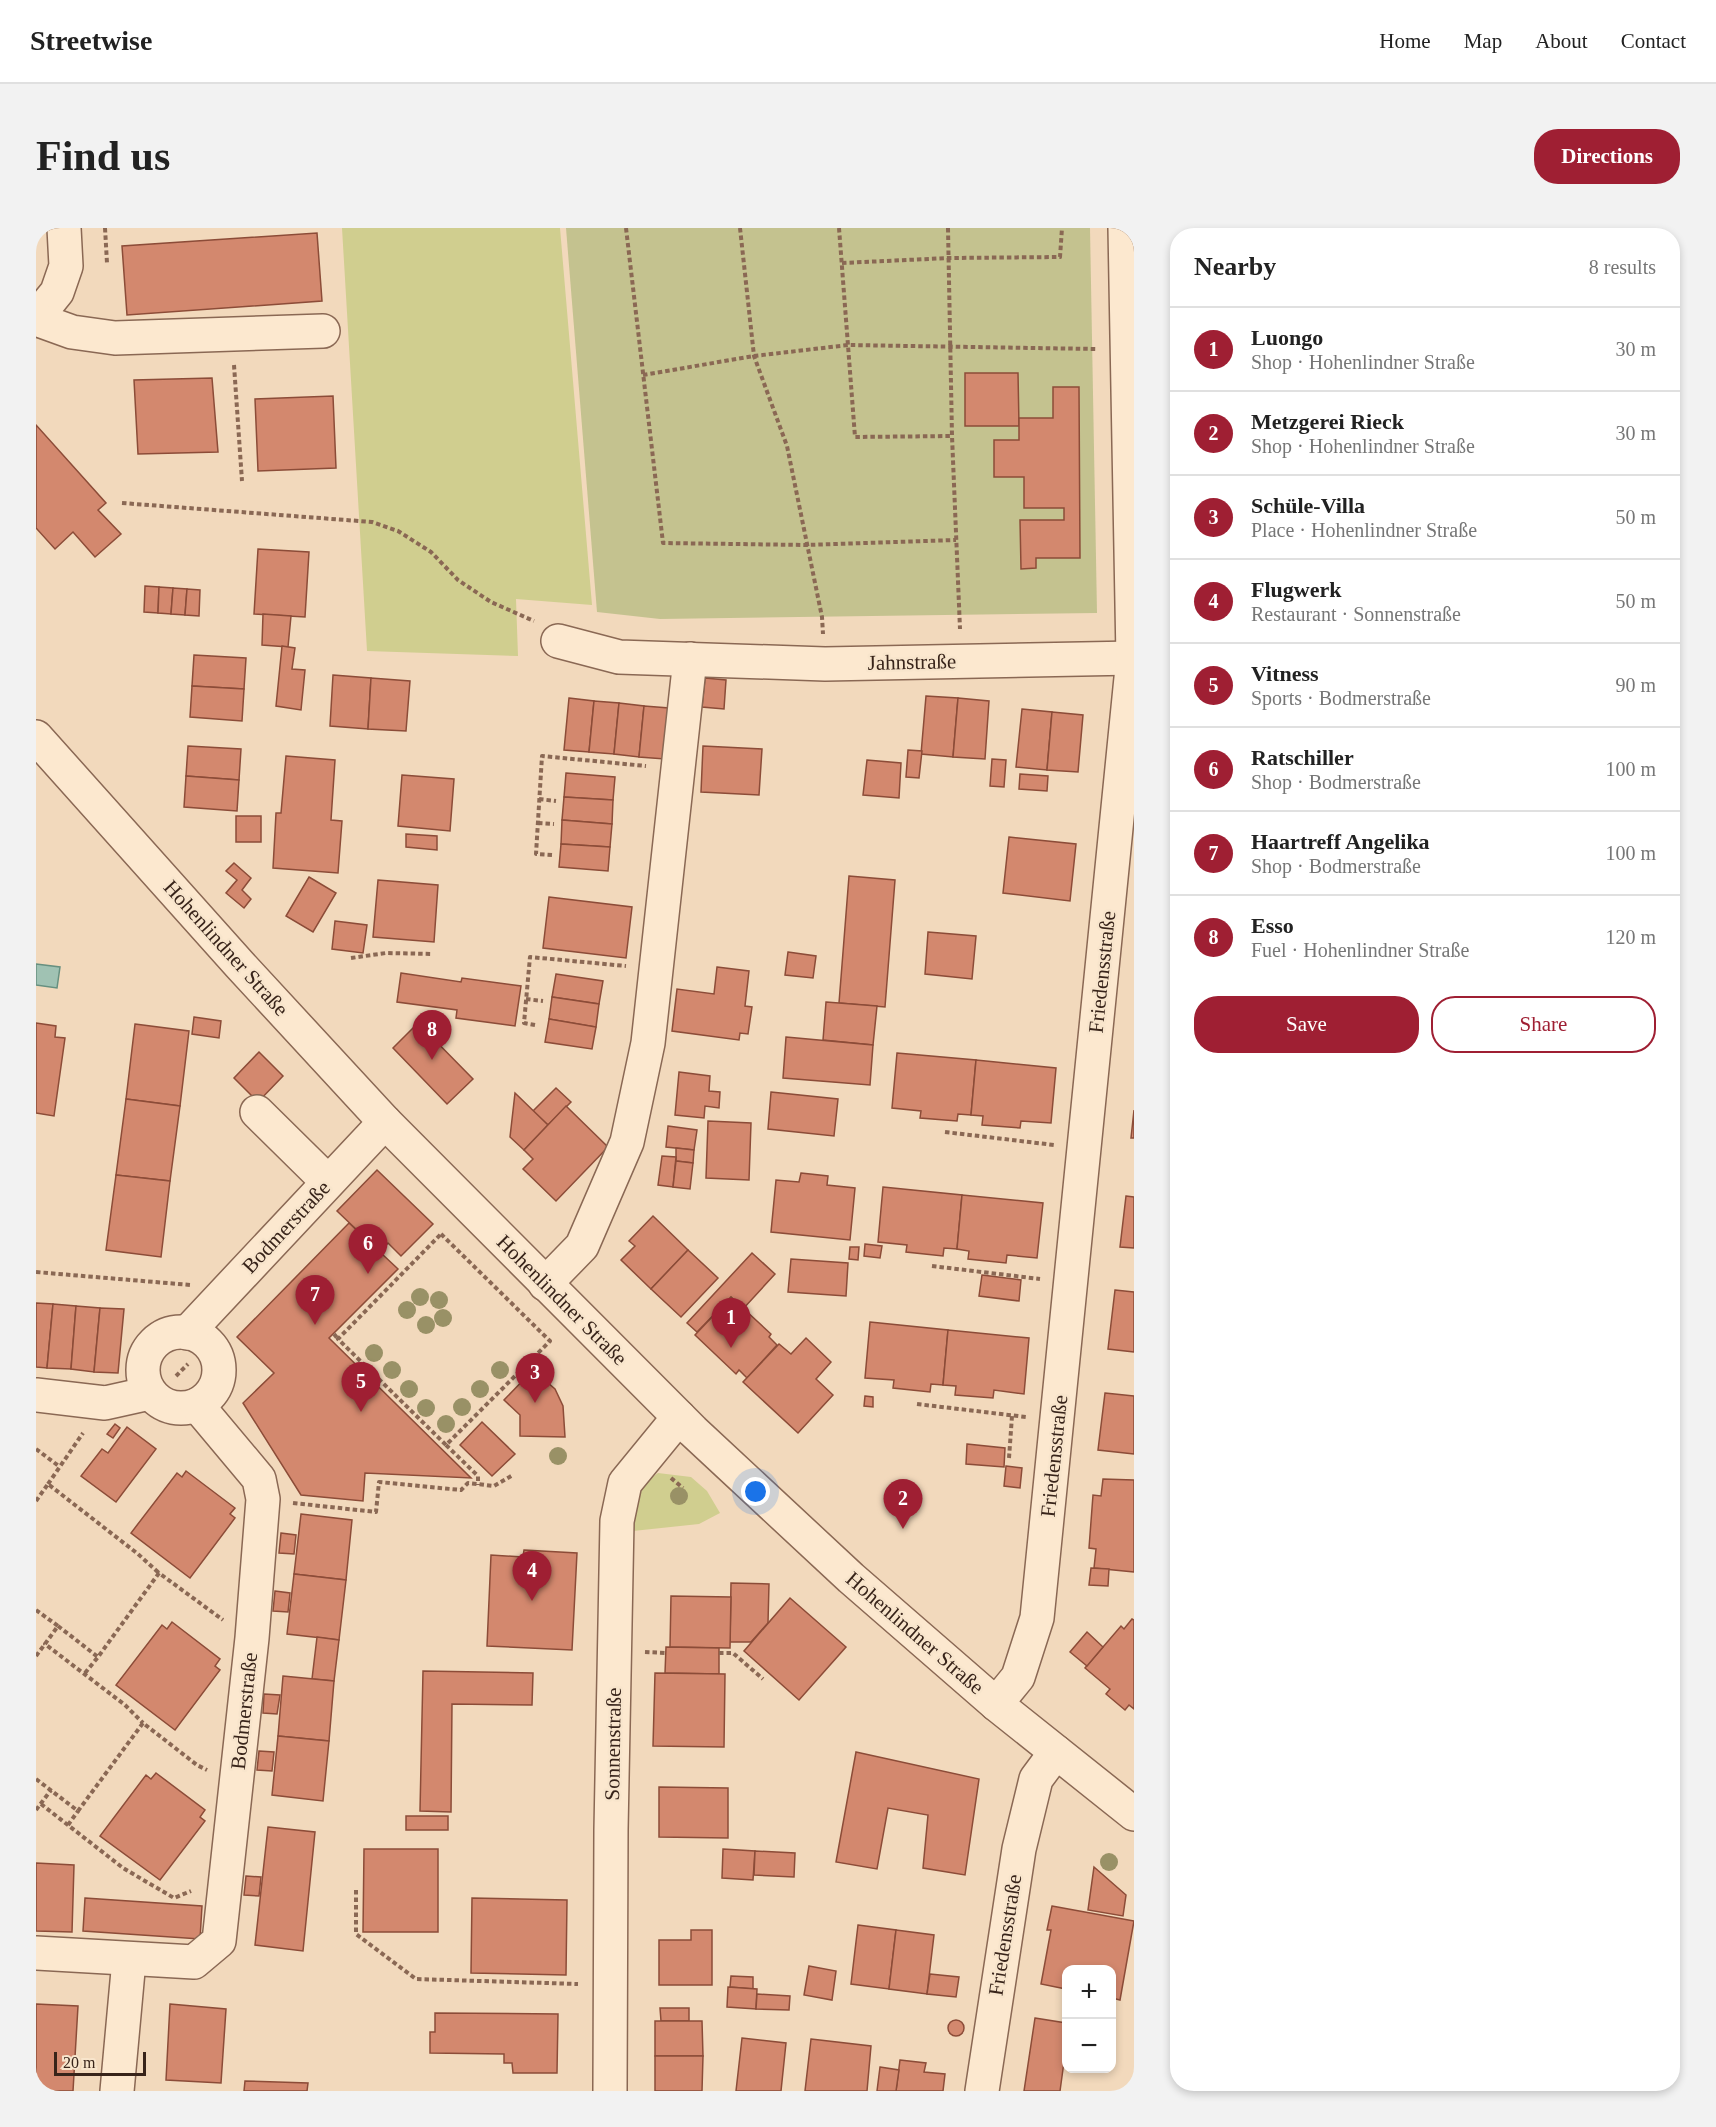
<!DOCTYPE html>
<meta charset="utf-8">
<style>
body{margin:0;font-family:"Times New Roman",serif;background:#f2f2f2;color:#222}
.controls{position:absolute;right:18px;bottom:18px;display:grid;overflow:hidden;border-radius:12px;box-shadow:0 3px 9px #0003}
.controls button{width:54px;height:54px;display:grid;place-items:center;padding:0;border:0;border-bottom:2px solid #e0e0e0;background:#fff;color:#222;font:30px sans-serif}
.scale{position:absolute;left:18px;bottom:15px;width:92px;box-sizing:border-box;padding-left:6px;border:3px solid #38241a;border-top:0;font-size:16px;line-height:21px;white-space:nowrap;color:#38241a;-webkit-text-stroke:4px #f8e5cc;paint-order:stroke}
.you{position:absolute;left:720px;top:1264px;width:21px;height:21px;margin:-15px;border:4px solid #fff;border-radius:50%;background:#1a73e8;box-shadow:0 0 0 9px #1a73e833}
.badge{display:grid;place-items:center;width:39px;height:39px;border-radius:50%;background:#9f1f33;color:#fff;font-size:20px;font-weight:700}
.pin{position:absolute;translate:-50% -50px;filter:drop-shadow(0 2px 3px #0008)}
.pin::after{content:'';position:absolute;top:32px;width:21px;height:18px;background:inherit;clip-path:polygon(0 0,100% 0,50% 100%)}
.list{margin:0;padding:0;list-style:none}
h2{display:flex;justify-content:space-between;align-items:center;height:78px;margin:0;padding:0 24px;font-size:26px}
h2 small{font-size:20px;font-weight:400;color:#767676}
.list li{display:grid;grid-template-columns:39px 1fr auto;gap:18px;align-items:center;box-sizing:border-box;height:84px;padding:0 24px;border-top:2px solid #e0e0e0}
.list b{display:block;font-size:22px;white-space:nowrap}
.list p{margin:0;font-size:20px;white-space:nowrap;color:#767676}
.list em{font-size:20px;font-style:normal;color:#767676}
.actions{display:flex;gap:12px;padding:18px 24px}
.actions a{flex:1;padding:14px 0;border:2px solid #9f1f33;border-radius:24px;text-align:center;font-size:21px;color:#9f1f33}
.actions .main{background:#9f1f33;color:#fff}
.map{position:relative;flex:none;width:1098px;height:1863px;overflow:hidden;border-radius:24px}
header{display:flex;align-items:center;gap:36px;box-sizing:border-box;height:84px;padding:0 30px;background:#fff;border-bottom:2px solid #e0e0e0}
header strong{font-size:28px}
nav{display:flex;gap:33px;margin-inline-start:auto;font-size:21px}
.intro{display:flex;align-items:center;justify-content:space-between;box-sizing:border-box;height:144px;padding:0 36px}
h1{margin:0;font-size:42px}
.button{padding:15px 27px;border-radius:24px;background:#9f1f33;color:#fff;font-size:21px;font-weight:700}
main{display:flex;gap:36px;padding:0 36px}
aside{flex:1;background:#fff;border-radius:24px;box-shadow:0 3px 9px #0003}
.map>svg:first-child{display:block}
</style>
<header>
<strong>Streetwise</strong>
<nav><a>Home</a><a>Map</a><a>About</a><a>Contact</a></nav>
</header>
<div class="intro"><h1>Find us</h1><a class="button">Directions</a></div>
<main>
<div class="map">
<svg width="1098" height="1863" viewBox="0 0 1098 1863">
<rect width="100%" height="100%" fill="#f2d9bc"/>
<g fill="#d0ce8f">
<path d="M306 0H524L556 377 480 371 482 428 331 423Z"/>
<path d="M622 1245 655 1249 671 1263 684 1285 663 1296 597 1303 592 1268Z"/>
</g>
<path fill="#c4c28f" d="M530 0H1054L1061 385 624 391 561 384Z"/>
<path fill="#a0c2b3" stroke="#679080" stroke-width="1.5" d="M0 736 24 739 21 760 0 757Z"/>
<g fill="#d3886e" stroke="#8c4c38" stroke-width="1.5">
<path d="M281 5 286 73 91 87 86 18Z"/>
<path d="M929 145H982L983 198H929Z"/>
<path d="M176 150 182 224 102 226 98 152Z"/>
<path d="M1017 159H1043L1044 330H1000V340L985 341 984 292H1028V280H988V249H958V212H983V190H1017Z"/>
<path d="M297 168 300 240 222 243 219 171Z"/>
<path d="M0 197 70 275 62 282 85 306 59 329 37 304 19 321 0 300Z"/>
<path d="M222 321 273 324 269 389 218 386Z"/>
<path d="M109 358 123 359 122 385 108 384Z"/>
<path d="M123 359 137 360 135 386 122 385Z"/>
<path d="M137 360 151 361 149 387 135 386Z"/>
<path d="M151 361 164 362 163 388 149 387Z"/>
<path d="M227 386 255 388 252 419 226 417Z"/>
<path d="M246 418 259 420 256 441 269 442 265 482 240 478Z"/>
<path d="M158 427 210 430 208 461 156 458Z"/>
<path d="M297 447 335 450 332 501 294 498Z"/>
<path d="M335 450 374 453 370 503 332 501Z"/>
<path d="M669 450 690 452 688 481 666 479Z"/>
<path d="M156 458 208 461 206 493 154 489Z"/>
<path d="M890 468 922 470 917 529 885 526Z"/>
<path d="M533 470 558 473 553 524 528 522Z"/>
<path d="M922 470 953 473 949 531 917 529Z"/>
<path d="M558 473 583 475 578 526 553 524Z"/>
<path d="M583 475 608 478 603 529 578 526Z"/>
<path d="M608 478 633 480 629 531 603 529Z"/>
<path d="M986 481 1016 484 1011 542 980 539Z"/>
<path d="M1016 484 1047 487 1042 544 1011 542Z"/>
<path d="M152 518 205 521 203 552 150 548Z"/>
<path d="M667 518 726 521 723 567 665 564Z"/>
<path d="M872 522 886 523 883 550 870 549Z"/>
<path d="M250 528 299 532 295 592 306 593 302 645 237 640 240 585H245Z"/>
<path d="M956 531 970 532 968 559 954 558Z"/>
<path d="M831 532 865 535 863 570 827 567Z"/>
<path d="M530 545 579 549 577 572 528 569Z"/>
<path d="M984 546 1012 548 1011 563 983 561Z"/>
<path d="M366 547 418 551 414 603 362 598Z"/>
<path d="M150 548 203 552 201 583 148 579Z"/>
<path d="M528 569 577 572 576 596 526 592Z"/>
<rect x="200" y="588" width="25" height="26"/>
<path d="M526 592 576 596 574 619 525 616Z"/>
<path d="M370 606 401 608V622L370 619Z"/>
<path d="M973 609 1040 616 1034 673 967 665Z"/>
<path d="M525 616 574 619 572 643 523 639Z"/>
<path d="M198 635 215 650 206 662 215 671 208 680 190 665 201 652 190 643Z"/>
<path d="M813 648 859 652 849 779 803 775Z"/>
<path d="M273 649 300 665 277 704 250 688Z"/>
<path d="M342 652 402 657 398 714 337 709Z"/>
<path d="M513 669 596 679 590 730 507 720Z"/>
<path d="M299 693 331 697 327 725 296 721Z"/>
<path d="M892 704 940 708 936 751 889 746Z"/>
<path d="M752 724 780 728 777 750 749 747Z"/>
<path d="M681 739 713 743 709 778 716 779 712 806 704 805 703 812 636 803 641 761 678 766Z"/>
<path d="M365 745 425 754 426 750 485 758 479 798 420 790 421 782 361 774Z"/>
<path d="M520 746 567 753 563 776 516 769Z"/>
<path d="M516 769 563 776 560 799 513 791Z"/>
<path d="M790 774 841 778 837 817 787 812Z"/>
<path d="M158 789 185 793 183 810 156 806Z"/>
<path d="M513 791 560 799 556 821 509 814Z"/>
<path d="M0 795 20 798 19 809 29 810 18 888 0 885Z"/>
<path d="M382 795 437 851 411 876 357 820Z"/>
<path d="M99 796 153 803 144 878 90 871Z"/>
<path d="M750 809 837 817 834 857 747 850Z"/>
<path d="M223 824 247 848 222 874 198 850Z"/>
<path d="M861 825 940 832 935 887 922 886 921 893 884 890 885 883 856 880Z"/>
<path d="M940 832 1020 840 1015 895 985 893 984 900 946 897 947 888 935 887Z"/>
<path d="M643 844 674 848 673 863 684 864 683 880 669 878 668 890 639 887Z"/>
<path d="M520 860 535 874 512 897 497 883Z"/>
<path d="M735 864 802 871 798 908 732 901Z"/>
<path d="M479 865 512 897 488 922 474 909Z"/>
<path d="M90 871 144 878 134 953 80 947Z"/>
<path d="M530 878 572 919 520 973 487 941 497 931 488 922Z"/>
<path d="M1098 882V910H1095Z"/>
<path d="M672 893 715 895 713 952 670 950Z"/>
<path d="M632 898 661 902 658 922 630 919Z"/>
<path d="M640 920 658 922 657 935 640 933Z"/>
<path d="M626 928 640 929 637 959 622 957Z"/>
<path d="M640 933 657 935 654 961 637 959Z"/>
<path d="M341 942 397 996 365 1028 352 1015 344 1024 301 983Z"/>
<path d="M765 945 792 948 791 957 819 960 814 1012 735 1004 740 952 763 954Z"/>
<path d="M80 947 134 953 125 1029 70 1022Z"/>
<path d="M847 959 926 967 921 1021 908 1020 907 1028 870 1024 871 1017 842 1014Z"/>
<path d="M926 967 1007 975 1001 1030 971 1027 970 1035 932 1031 933 1023 921 1021Z"/>
<path d="M1090 968 1098 969V1020L1084 1019Z"/>
<path d="M617 988 652 1022 615 1061 585 1032 599 1018 593 1013Z"/>
<path d="M313 995 362 1041 293 1110 435 1250 329 1245 327 1273 265 1267 207 1175 238 1145 201 1109Z"/>
<path d="M829 1016 846 1018 844 1030 828 1028Z"/>
<path d="M814 1019H823L822 1032 813 1031Z"/>
<path d="M652 1022 682 1050 645 1089 615 1061Z"/>
<path d="M716 1025 739 1046 707 1081 695 1069 661 1104 651 1095Z"/>
<path d="M755 1031 812 1035 810 1068 752 1064Z"/>
<path d="M946 1047 985 1052 983 1073 943 1068Z"/>
<path d="M1079 1062 1098 1064V1124L1072 1121Z"/>
<path d="M695 1069 735 1106 733 1109 741 1117 711 1150 703 1142 700 1146 659 1107Z"/>
<path d="M0 1075 17 1076 11 1140 0 1139Z"/>
<path d="M17 1076 40 1078 35 1141 11 1140Z"/>
<path d="M40 1078 64 1080 58 1144 35 1141Z"/>
<path d="M64 1080 88 1081 82 1145 58 1144Z"/>
<path d="M834 1094 912 1102 907 1157 895 1156 894 1164 857 1160 858 1152 829 1150Z"/>
<path d="M912 1102 993 1110 988 1166 958 1162 957 1170 919 1167 920 1158 907 1157Z"/>
<path d="M770 1110 795 1134 780 1151 797 1167 762 1205 707 1154 743 1116 755 1126Z"/>
<path d="M497 1142 519 1161 527 1178 529 1209 484 1208V1187L468 1172Z"/>
<path d="M1069 1165 1098 1168V1226L1062 1222Z"/>
<path d="M829 1168 837 1169V1179L828 1178Z"/>
<path d="M446 1194 479 1226 456 1248 424 1217Z"/>
<path d="M79 1196 84 1200 77 1210 71 1206Z"/>
<path d="M91 1199 120 1221 80 1274 45 1248 66 1221 72 1225Z"/>
<path d="M931 1216 969 1220 968 1239 930 1236Z"/>
<path d="M970 1238 986 1240 984 1260 968 1258Z"/>
<path d="M150 1243 199 1280 194 1286 199 1290 154 1350 95 1305 141 1245 146 1249Z"/>
<path d="M1067 1251 1098 1252V1344L1058 1340 1060 1321 1053 1320 1057 1267 1065 1268Z"/>
<path d="M265 1286 316 1292 310 1352 258 1346Z"/>
<path d="M245 1305 260 1307 258 1326 243 1325Z"/>
<path d="M488 1322 541 1325 536 1422 451 1418 455 1327 487 1329Z"/>
<path d="M1055 1340 1073 1341 1072 1358 1053 1357Z"/>
<path d="M258 1346 310 1352 303 1412 251 1406Z"/>
<path d="M695 1355 733 1356 732 1395 715 1414H694Z"/>
<path d="M239 1363 254 1365 252 1384 237 1383Z"/>
<path d="M635 1368 695 1369 694 1420 634 1419Z"/>
<path d="M754 1370 810 1419 763 1472 708 1423Z"/>
<path d="M1096 1391 1098 1392V1481L1093 1477 1089 1482 1070 1466 1074 1461 1049 1440 1085 1398 1088 1401Z"/>
<path d="M136 1394 184 1431 179 1438 184 1442 139 1502 80 1457 126 1397 131 1401Z"/>
<path d="M1051 1404 1067 1419 1051 1438 1034 1424Z"/>
<path d="M281 1409 303 1412 298 1453 276 1451Z"/>
<path d="M630 1419 683 1420V1446L629 1445Z"/>
<path d="M387 1443 497 1445 496 1477 416 1476 415 1584 384 1583Z"/>
<path d="M619 1445 689 1446 688 1519 617 1518Z"/>
<path d="M247 1448 298 1453 293 1513 242 1508Z"/>
<path d="M228 1466 244 1467 241 1486 227 1485Z"/>
<path d="M242 1508 293 1513 287 1573 236 1567Z"/>
<path d="M223 1523 238 1524 236 1543 221 1542Z"/>
<path d="M820 1524 943 1551 929 1647 887 1640 892 1587 852 1580 841 1641 800 1634Z"/>
<path d="M120 1545 169 1582 164 1589 169 1593 124 1652 64 1608 110 1547 115 1551Z"/>
<path d="M623 1559 692 1560V1610L623 1609Z"/>
<rect x="370" y="1588" width="42" height="14"/>
<path d="M232 1599 279 1604 267 1723 219 1717Z"/>
<path d="M328 1621H402V1704H327Z"/>
<path d="M687 1621 719 1623 717 1652 686 1650Z"/>
<path d="M719 1623 759 1625 758 1649 718 1647Z"/>
<path d="M0 1635 38 1637 36 1704 0 1703Z"/>
<path d="M1058 1639 1090 1667 1087 1688 1052 1682Z"/>
<path d="M210 1648 225 1649 223 1668 208 1667Z"/>
<path d="M49 1670 166 1678 164 1711 47 1703Z"/>
<path d="M436 1670 531 1672 530 1747 435 1745Z"/>
<path d="M1016 1678 1098 1693 1084 1772 1076 1770V1742H1030V1761L1005 1756 1015 1702H1011Z"/>
<path d="M822 1697 860 1702 853 1761 815 1756Z"/>
<path d="M655 1702H676V1757H623V1712H655Z"/>
<path d="M860 1702 898 1707 891 1766 853 1761Z"/>
<path d="M773 1738 800 1743 796 1772 768 1767Z"/>
<path d="M894 1746 923 1749 920 1769 891 1766Z"/>
<path d="M695 1748 717 1749V1761L694 1759Z"/>
<path d="M692 1759 721 1761 720 1781 691 1779Z"/>
<path d="M721 1766 754 1768 753 1782 720 1781Z"/>
<path d="M0 1776 42 1778 37 1863H0Z"/>
<path d="M134 1776 190 1781 185 1855 130 1852Z"/>
<path d="M624 1780H653V1793H625Z"/>
<path d="M399 1785 522 1786 521 1845H477L476 1835H468V1826L394 1825V1804H399Z"/>
<path d="M999 1790 1030 1795V1819L1024 1863H988Z"/>
<circle cx="920" cy="1800" r="8"/>
<path d="M619 1793H666L667 1828H619Z"/>
<path d="M706 1810 750 1815 745 1863H700Z"/>
<path d="M775 1811 835 1818 831 1863H769Z"/>
<path d="M619 1828H667L666 1863H619Z"/>
<path d="M864 1832 890 1835 888 1844 909 1846 907 1863H860Z"/>
<path d="M844 1839 863 1842 860 1863H841Z"/>
<path d="M209 1853 272 1855 271 1863H208Z"/>
</g>
<g fill="none" stroke-linecap="round" stroke-linejoin="round">
<defs>
<g id="minor">
<path d="M0 90 21 64 30 38 28 0"/>
<path d="M0 91 36 104 79 110 287 103"/>
<path d="M522 413 583 429 789 436 1098 430"/>
<path d="M0 509 204 737 349 894 657 1203 815 1350 960 1476 1098 1586"/>
<path d="M221 884 292 954"/>
<path d="M509 1056 546 1018 591 914 612 815 654 431"/>
<circle cx="145" cy="1142" r="38"/>
<path d="M151 1105 349 894"/>
<path d="M0 1167 69 1175 114 1165"/>
<path d="M960 1476 982 1449 1001 1390 1097 430 1089 0"/>
<path d="M0 1725 158 1734 183 1713 216 1410 227 1271 223 1251 161 1177"/>
<path d="M81 1863 93 1732"/>
<path d="M574 1863 575 1602 581 1293 589 1255 643 1189"/>
<path d="M946 1863 983 1621 1000 1551 1020 1524"/>
</g>
</defs>
<use href="#minor" stroke="#8a6854" stroke-width="36"/>
<g stroke="#8a6854" stroke-width="4" stroke-dasharray="4.5 3" stroke-linecap="butt">
<path d="M69 0 71 35"/>
<path d="M590 0 627 315 770 317 920 312"/>
<path d="M704 0 718 128 751 218 786 389 787 406"/>
<path d="M803 0 819 209 916 208"/>
<path d="M912 0 916 208 924 401"/>
<path d="M806 35 913 30 1024 29 1026 0"/>
<path d="M198 137 206 253"/>
<path d="M607 147 718 128 812 117 1060 121"/>
<path d="M86 275 336 294 362 303 395 324 422 352 455 374 498 393"/>
<path d="M503 571 520 573"/>
<path d="M502 595 518 596"/>
<path d="M516 627 500 626 506 528 610 538"/>
<path d="M315 730 350 725 397 726"/>
<path d="M490 771 507 773"/>
<path d="M499 797 488 795 494 729 590 738"/>
<path d="M909 904 1018 917"/>
<path d="M405 1006 514 1113 410 1217 302 1111Z"/>
<path d="M896 1038 1004 1051"/>
<path d="M0 1044 154 1057"/>
<path d="M298 1106 302 1111"/>
<path d="M180 1128 189 1114"/>
<path d="M140 1148 152 1136"/>
<path d="M881 1176 990 1189"/>
<path d="M410 1217 442 1248V1257"/>
<path d="M0 1221 24 1239"/>
<path d="M973 1230 976 1188"/>
<path d="M635 1250 647 1260"/>
<path d="M12 1256 47 1205"/>
<path d="M0 1273 12 1256 102 1326 123 1345"/>
<path d="M257 1275 340 1284 343 1254 425 1262 432 1255 458 1258 477 1247"/>
<path d="M0 1382 22 1398 9 1416 89 1477 107 1495"/>
<path d="M22 1398 62 1429 123 1345 187 1392"/>
<path d="M609 1424 630 1425"/>
<path d="M683 1425H697L727 1451"/>
<path d="M0 1428 9 1416"/>
<path d="M49 1445 62 1429"/>
<path d="M0 1551 42 1583 107 1495 161 1537 171 1542"/>
<path d="M5 1576 87 1640 138 1670 155 1663"/>
<path d="M0 1582 15 1562"/>
<path d="M32 1597 42 1583"/>
<path d="M320 1662V1706L380 1751 542 1756"/>
</g>
<use href="#minor" stroke="#fce8cf" stroke-width="33"/>
</g>
<g fill="#999166">
<circle cx="384" cy="1069" r="9"/>
<circle cx="403" cy="1072" r="9"/>
<circle cx="371" cy="1082" r="9"/>
<circle cx="407" cy="1090" r="9"/>
<circle cx="390" cy="1097" r="9"/>
<circle cx="338" cy="1125" r="9"/>
<circle cx="356" cy="1142" r="9"/>
<circle cx="464" cy="1142" r="9"/>
<circle cx="373" cy="1161" r="9"/>
<circle cx="444" cy="1161" r="9"/>
<circle cx="426" cy="1179" r="9"/>
<circle cx="390" cy="1180" r="9"/>
<circle cx="410" cy="1196" r="9"/>
<circle cx="522" cy="1228" r="9"/>
<circle cx="643" cy="1268" r="9"/>
<circle cx="1073" cy="1634" r="9"/>
</g>
<g text-anchor="middle" stroke-width="5" stroke-linejoin="round" paint-order="stroke">
<g font-size="21" fill="#38241a" stroke="#f8e5cc">
<text transform="translate(876 434) rotate(-1)" y="7">Jahnstraße</text>
<text transform="translate(190 720) rotate(48)" y="7">Hohenlindner Straße</text>
<text transform="translate(1066 744) rotate(-84)" y="7">Friedensstraße</text>
<text transform="translate(250 999) rotate(-47)" y="7">Bodmerstraße</text>
<text transform="translate(526 1072) rotate(45)" y="7">Hohenlindner Straße</text>
<text transform="translate(1018 1228) rotate(-84)" y="7">Friedensstraße</text>
<text transform="translate(879 1405) rotate(41)" y="7">Hohenlindner Straße</text>
<text transform="translate(208 1483) rotate(-84)" y="7">Bodmerstraße</text>
<text transform="translate(577 1516) rotate(-89)" y="7">Sonnenstraße</text>
<text transform="translate(969 1707) rotate(-81)" y="7">Friedensstraße</text>
</g>
</g>
</svg>
<div class="controls">
<button>+</button>
<button>−</button>
</div>
<div class="scale">20 m</div>
<div class="you"></div>
<div class="pin badge" style="left:695px;top:1120px">1</div>
<div class="pin badge" style="left:867px;top:1301px">2</div>
<div class="pin badge" style="left:499px;top:1175px">3</div>
<div class="pin badge" style="left:496px;top:1373px">4</div>
<div class="pin badge" style="left:325px;top:1184px">5</div>
<div class="pin badge" style="left:332px;top:1046px">6</div>
<div class="pin badge" style="left:279px;top:1097px">7</div>
<div class="pin badge" style="left:396px;top:832px">8</div>
</div>
<aside>
<h2>Nearby<small>8 results</small></h2>
<ul class="list">
<li><span class="badge">1</span><div><b>Luongo</b><p>Shop · Hohenlindner Straße</p></div><em>30 m</em></li>
<li><span class="badge">2</span><div><b>Metzgerei Rieck</b><p>Shop · Hohenlindner Straße</p></div><em>30 m</em></li>
<li><span class="badge">3</span><div><b>Schüle-Villa</b><p>Place · Hohenlindner Straße</p></div><em>50 m</em></li>
<li><span class="badge">4</span><div><b>Flugwerk</b><p>Restaurant · Sonnenstraße</p></div><em>50 m</em></li>
<li><span class="badge">5</span><div><b>Vitness</b><p>Sports · Bodmerstraße</p></div><em>90 m</em></li>
<li><span class="badge">6</span><div><b>Ratschiller</b><p>Shop · Bodmerstraße</p></div><em>100 m</em></li>
<li><span class="badge">7</span><div><b>Haartreff Angelika</b><p>Shop · Bodmerstraße</p></div><em>100 m</em></li>
<li><span class="badge">8</span><div><b>Esso</b><p>Fuel · Hohenlindner Straße</p></div><em>120 m</em></li>
</ul>
<div class="actions"><a class="main">Save</a><a>Share</a></div>
</aside>
</main>
